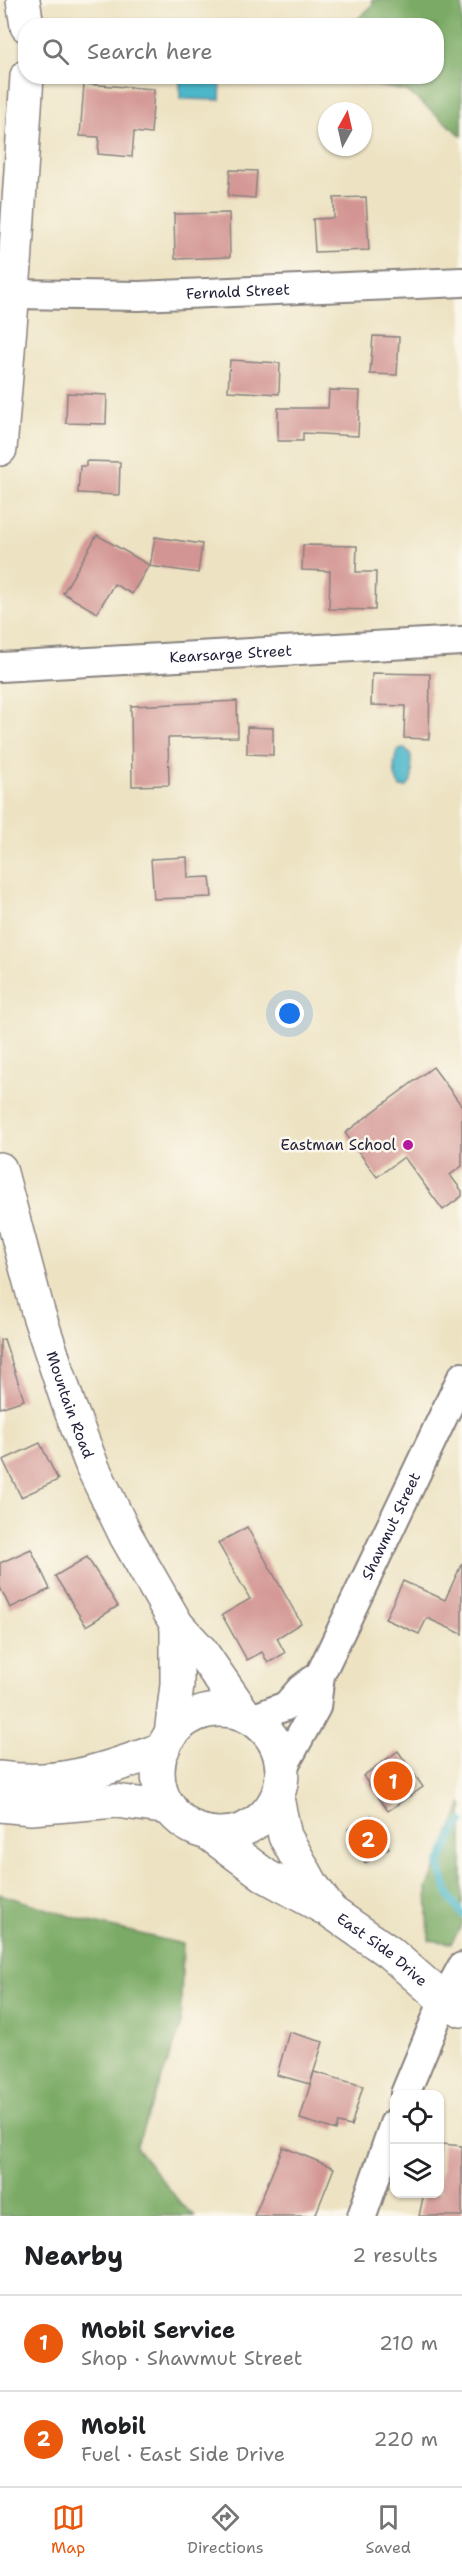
<!DOCTYPE html>
<meta charset="utf-8">
<style>
body{margin:0;font-family:"Shantell Sans",sans-serif;background:#f6f6f6;color:#202124}
.controls{position:absolute;right:18px;bottom:18px;display:grid;overflow:hidden;border-radius:12px;box-shadow:0 2px 4px #0004}
.controls button{width:54px;height:54px;display:grid;place-items:center;padding:0;border:0;border-bottom:2px solid #e0e0e0;background:#fff;color:#202124;font:30px sans-serif}
.compass{position:absolute;left:318px;top:102px;width:54px;height:54px;border-radius:50%;background:#fff;box-shadow:0 2px 4px #0004;rotate:8deg}
.you{position:absolute;left:290px;top:1014px;width:21px;height:21px;margin:-15px;border:4px solid #fff;border-radius:50%;background:#1a73e8;box-shadow:0 0 0 9px #1a73e833}
.badge{display:grid;place-items:center;width:39px;height:39px;border-radius:50%;background:#ea580c;color:#fff;font-size:20px;font-weight:700}
.pin{position:absolute;translate:-50% -50%;border:3px solid #fff;box-shadow:0 2px 6px #0006}
.list{margin:0;padding:0;list-style:none}
h2{display:flex;justify-content:space-between;align-items:center;height:78px;margin:0;padding:0 24px;font-size:26px}
h2 small{font-size:20px;font-weight:400;color:#757577}
.list li{display:grid;grid-template-columns:39px 1fr auto;gap:18px;align-items:center;box-sizing:border-box;height:96px;padding:0 24px;border-top:2px solid #e0e0e0}
.list b{display:block;font-size:22px;white-space:nowrap}
.list p{margin:0;font-size:20px;white-space:nowrap;color:#757577}
.list em{font-size:20px;font-style:normal;color:#757577}
.icon{flex:none;width:33px;height:33px;fill:none;stroke:currentColor;stroke-width:2;stroke-linecap:round;stroke-linejoin:round}
.map{position:relative;flex:none;width:462px;height:2216px;overflow:hidden}
.search{position:absolute;background:#fff;box-shadow:0 2px 4px #0004;left:18px;right:18px;top:18px;height:66px;display:flex;align-items:center;gap:15px;box-sizing:border-box;padding:0 21px;border-radius:24px;color:#757577;font-size:22px}
.sheet{height:270px;background:#fff}
nav{display:flex;justify-content:space-around;align-items:center;box-sizing:border-box;height:84px;border-top:2px solid #e0e0e0;background:#fff;font-size:16px;color:#757577}
nav a{display:grid;justify-items:center;gap:3px}
nav .on{color:#ea580c}
.map>svg:first-child{display:block}
</style>
<div class="map">
<svg width="462" height="2216" viewBox="0 0 462 2216">
<rect width="100%" height="100%" fill="#fbf7ec"/>
<filter id="ink" filterUnits="userSpaceOnUse"><feTurbulence type="fractalNoise" baseFrequency=".0167" numOctaves="2"/><feDisplacementMap in="SourceGraphic" scale="12" xChannelSelector="R" yChannelSelector="G"/><feConvolveMatrix kernelMatrix="1 2 1 2 8 2 1 2 1" color-interpolation-filters="sRGB"/></filter>
<filter id="wash" filterUnits="userSpaceOnUse"><feTurbulence type="fractalNoise" baseFrequency=".008" numOctaves="4" result="noise"/><feDisplacementMap in="SourceGraphic" scale="24" xChannelSelector="R" yChannelSelector="G"/><feGaussianBlur stdDeviation="1.35" result="paint"/><feColorMatrix in="noise" values="0 0 0 0 0 0 0 0 0 0 0 0 0 0 0 0 0 1.4 0 .05"/><feComposite in="paint" operator="in"/></filter>
<g filter="url(#wash)">
<rect width="100%" height="100%" fill="#ede3c3"/>
<g fill="#7aaa65" stroke="#4e6650" stroke-width="1.5">
<path d="M372 0H462V136L407 91 328 77 436 76V26L351 25 373 5Z"/>
<path d="M462 1803V1925L451 1943 429 1940 427 1889Z"/>
<path d="M0 1894 86 1921 183 1944 180 2030 136 2147 182 2205 195 2216H0Z"/>
</g>
<g fill="#4cb7c9" stroke="#376c82" stroke-width="1.5">
<path d="M180 78 221 79 220 100 180 99Z"/>
<path d="M405 748 411 755C410 766 416 778 407 787H400C393 776 393 763 397 751Z"/>
</g>
<g fill="none" stroke-linecap="round" stroke-linejoin="round">
<path stroke="#4cb7c9" stroke-width="8" d="M462 1822 457 1826 439 1865 450 1898 462 1914"/>
</g>
<g id="blocks">
<g fill="#d39593">
<path d="M84 84 154 89 151 134 134 132 132 157 98 154 99 137 80 136Z"/>
<path d="M230 170 257 171 255 198 228 196Z"/>
<path d="M366 197 369 250 315 252 313 219 334 218V198Z"/>
<path d="M229 213 230 257 175 259 174 214Z"/>
<path d="M373 336 399 337 397 375 370 374Z"/>
<path d="M230 360 280 363 279 394 228 391Z"/>
<path d="M329 390 360 391 358 436 303 433V441H278V408H328Z"/>
<path d="M67 393 107 395 106 424 66 423Z"/>
<path d="M86 461 120 462 119 495 78 493 80 466H86Z"/>
<path d="M97 535 149 565 132 594 114 584 97 613 63 593Z"/>
<path d="M155 537 202 544 198 573 150 566Z"/>
<path d="M303 545 357 546 356 572H376L375 610 329 609 330 571 302 570Z"/>
<path d="M372 673 430 674 429 739 404 738 405 706 371 705Z"/>
<path d="M237 701 238 737 168 738 169 785 132 786 131 706Z"/>
<path d="M247 727 273 728V755L247 754Z"/>
<path d="M187 857 188 878 210 877 212 897 154 899 151 859Z"/>
<path d="M433 1067 462 1106V1166L450 1175 462 1191V1196L443 1210 404 1157 377 1177 345 1133Z"/>
<path d="M4 1339 24 1400 0 1408V1340Z"/>
<path d="M40 1443 58 1480 21 1497 3 1460Z"/>
<path d="M247 1527 301 1623 277 1638 285 1653 268 1663 262 1652 247 1660 222 1615 250 1599 218 1543Z"/>
<path d="M31 1549 50 1589 10 1608 0 1587V1563Z"/>
<path d="M87 1557 118 1606 86 1626 55 1576Z"/>
<path d="M462 1563V1634L427 1618 419 1634 385 1619 403 1581 445 1600Z"/>
<path d="M398 1751 423 1787 388 1811 363 1776Z"/>
<path d="M371 1815 389 1848 365 1863 348 1829Z"/>
<path d="M289 2032 323 2042 310 2084 277 2075Z"/>
<path d="M314 2072 363 2086 351 2126 338 2123 336 2130 300 2119Z"/>
<path d="M442 2144 462 2146V2216H419L424 2193H440Z"/>
<path d="M283 2147 334 2168 315 2216H254Z"/>
</g>
</g>
</g>
<g filter="url(#ink)">
<use href="#blocks" fill-opacity="0" stroke="#88827f" stroke-width="1.5"/>
<g fill="none" stroke-linecap="round" stroke-linejoin="round">
<defs>
<g id="minor">
<path id="s1" d="M13 294 139 296 462 282"/>
<path id="s2" d="M0 667 462 641"/>
<path d="M252 1719 286 1706 301 1689 320 1675"/>
<path id="s3" d="M282 1769 316 1707 320 1675 462 1377"/>
<path d="M405 2094 444 2000 462 1967"/>
<path d="M362 2216 394 2124"/>
</g>
<g id="major">
<path d="M23 0 27 26"/>
<path d="M0 449 15 265 27 76"/>
<path id="s4" d="M0 1169 38 1312 68 1403 93 1468 126 1536 177 1625 201 1651 245 1715"/>
<circle cx="220" cy="1772" r="62"/>
<path d="M171 1734 177 1685V1625"/>
<path d="M0 1778C61 1787 106 1769 163 1749"/>
<path d="M277 1798 285 1836 312 1885 329 1909"/>
<path d="M0 1805 31 1808 116 1801 170 1808"/>
<path id="s5" d="M208 1833 266 1876 330 1911 389 1952 444 2000 462 2010"/>
</g>
</defs>
<use href="#minor" stroke="#88827f" stroke-width="32"/>
<use href="#major" stroke="#88827f" stroke-width="36"/>
<use href="#minor" stroke="#fff" stroke-width="28"/>
<use href="#major" stroke="#fff" stroke-width="33"/>
</g>
</g>
<circle fill="#b5179e" stroke="#fbf7ec" stroke-width="2" cx="408" cy="1145" r="6"/>
<g text-anchor="middle" stroke-width="5" stroke-linejoin="round" paint-order="stroke">
<g font-size="15" fill="#22223b" stroke="#fbf7ec">
<text dy="5" stroke="none"><textPath href="#s1" startOffset="225">Fernald Street</textPath></text>
<text dy="5" stroke="none"><textPath href="#s2" startOffset="231">Kearsarge Street</textPath></text>
<text dy="5" stroke="none"><textPath href="#s4" startOffset="246">Mountain Road</textPath></text>
<text dy="5" stroke="none"><textPath href="#s3" startOffset="268">Shawmut Street</textPath></text>
<text dy="5" stroke="none"><textPath href="#s5" startOffset="210">East Side Drive</textPath></text>
</g>
<g font-size="15" fill="#22223b" stroke="#fbf7ec" text-anchor="end">
<text x="396" y="1150">Eastman School</text>
</g>
</g>
</svg>
<div class="controls">
<button><svg class="icon" aria-label="locate" viewBox="0 0 24 24"><circle cx="12" cy="12" r="6"/><path d="M12 2v4M12 18v4M2 12h4M18 12h4"/></svg></button>
<button><svg class="icon" aria-label="layers" viewBox="0 0 24 24"><path d="M12 4l9 5-9 5-9-5zM3 14l9 5 9-5"/></svg></button>
</div>
<svg class="compass" viewBox="-18 -18 36 36"><path d="M0-13l5 13h-10z" fill="#e53935"/><path d="M0 13l5-13h-10z" fill="#757577"/></svg>
<div class="you"></div>
<div class="pin badge" style="left:393px;top:1781px">1</div>
<div class="pin badge" style="left:368px;top:1839px">2</div>
<div class="search"><svg class="icon" aria-label="search" viewBox="0 0 24 24"><circle cx="10" cy="10" r="6"/><path d="M15 15l6 6"/></svg>Search here</div>
</div>
<section class="sheet">
<h2>Nearby<small>2 results</small></h2>
<ul class="list">
<li><span class="badge">1</span><div><b>Mobil Service</b><p>Shop · Shawmut Street</p></div><em>210 m</em></li>
<li><span class="badge">2</span><div><b>Mobil</b><p>Fuel · East Side Drive</p></div><em>220 m</em></li>
</ul>
</section>
<nav>
<a class="on"><svg class="icon" aria-label="map" viewBox="0 0 24 24"><path d="M3 6l6-2 6 2 6-2v14l-6 2-6-2-6 2zM9 4v14M15 6v14"/></svg>Map</a>
<a><svg class="icon" aria-label="directions" viewBox="0 0 24 24"><path d="M12 3l9 9-9 9-9-9zM9 14v-3h6M13 9l2 2-2 2"/></svg>Directions</a>
<a><svg class="icon" aria-label="saved" viewBox="0 0 24 24"><path d="M7 4h10v16l-5-4-5 4z"/></svg>Saved</a>
</nav>
